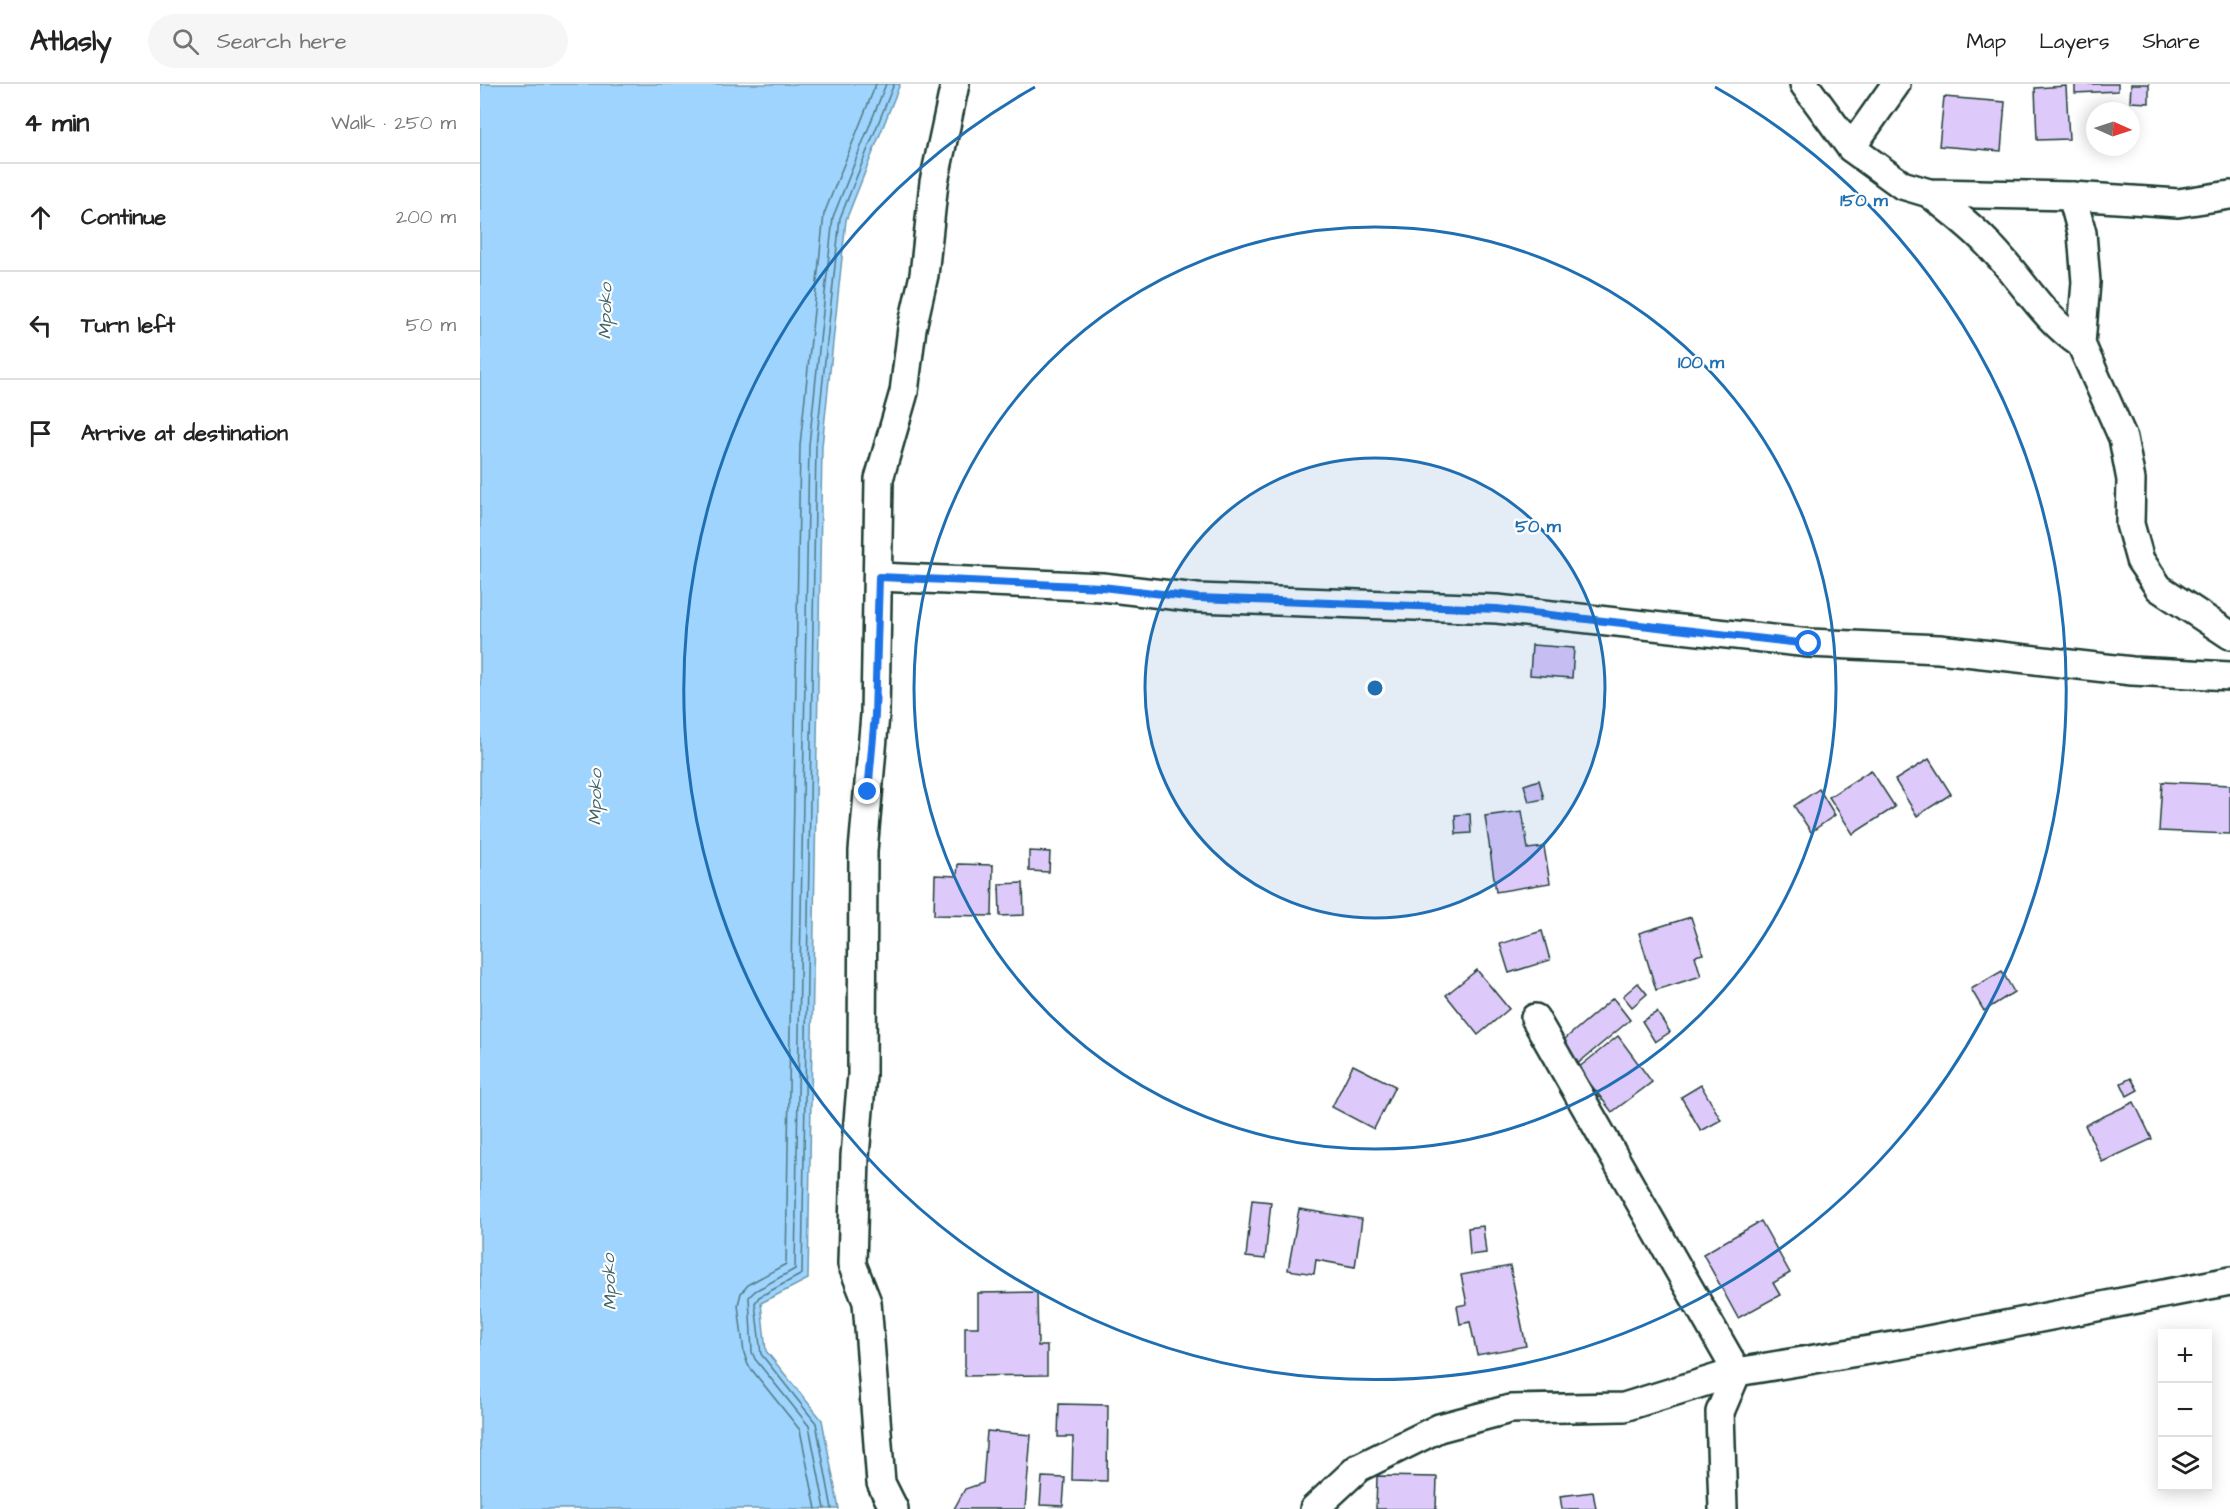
<!DOCTYPE html>
<meta charset="utf-8">
<style>
body{margin:0;font-family:"Architects Daughter",sans-serif;background:#f6f6f6;color:#222}
.controls{position:absolute;right:18px;bottom:18px;display:grid;overflow:hidden;border-radius:0px;box-shadow:0 3px 15px #0003}
.controls button{width:54px;height:54px;display:grid;place-items:center;padding:0;border:0;border-bottom:2px solid #e0e0e0;background:#fff;color:#222;font:30px sans-serif}
.compass{position:absolute;left:1606px;top:18px;width:54px;height:54px;border-radius:50%;background:#fff;box-shadow:0 3px 15px #0003;rotate:93deg}
.stop{position:absolute;width:18px;height:18px;margin:-14px;border:4px solid #1a73e8;border-radius:50%;background:#fff}
.stop.end{background:#1a73e8;border-color:#fff;box-shadow:0 2px 6px #0008}
.list{margin:0;padding:0;list-style:none}
h2{display:flex;justify-content:space-between;align-items:center;height:78px;margin:0;padding:0 24px;font-size:26px}
h2 small{font-size:20px;font-weight:400;color:#767676}
.list li{display:grid;grid-template-columns:39px 1fr auto;gap:18px;align-items:center;box-sizing:border-box;height:108px;padding:0 24px;border-top:2px solid #e0e0e0}
.list b{display:block;font-size:22px;white-space:nowrap}
.list em{font-size:20px;font-style:normal;color:#767676}
.icon{flex:none;width:33px;height:33px;fill:none;stroke:currentColor;stroke-width:2;stroke-linecap:round;stroke-linejoin:round}
.map{position:relative;flex:none;width:1750px;height:1425px;overflow:hidden}
header{display:flex;align-items:center;gap:36px;box-sizing:border-box;height:84px;padding:0 30px;background:#fff;border-bottom:2px solid #e0e0e0}
header strong{font-size:28px}
nav{display:flex;gap:33px;margin-inline-start:auto;font-size:21px}
.search{width:420px;height:54px;background:#f6f6f6;display:flex;align-items:center;gap:15px;box-sizing:border-box;padding:0 21px;border-radius:33px;color:#767676;font-size:22px}
main{display:flex}
aside{flex:1;background:#fff}
.map>svg:first-child{display:block}
</style>
<header>
<strong>Atlasly</strong>
<div class="search"><svg class="icon" aria-label="search" viewBox="0 0 24 24"><circle cx="10" cy="10" r="6"/><path d="M15 15l6 6"/></svg>Search here</div>
<nav><a>Map</a><a>Layers</a><a>Share</a></nav>
</header>
<main>
<aside>
<h2>4 min<small>Walk · 250 m</small></h2>
<ul class="list">
<li><svg class="icon" aria-label="ahead" viewBox="0 0 24 24"><path d="M12 20V5M6 11l6-6 6 6"/></svg><div><b>Continue</b></div><em>200 m</em></li>
<li><svg class="icon" aria-label="left" viewBox="0 0 24 24"><path d="M17 20v-9H6M10 6l-5 5 5 5"/></svg><div><b>Turn left</b></div><em>50 m</em></li>
<li><svg class="icon" aria-label="arrive" viewBox="0 0 24 24"><path d="M6 21V4h12l-3 4 3 4H6"/></svg><div><b>Arrive at destination</b></div></li>
</ul>
</aside>
<div class="map">
<svg width="1750" height="1425" viewBox="0 0 1750 1425">
<rect width="100%" height="100%" fill="#fff"/>
<filter id="ink" filterUnits="userSpaceOnUse"><feTurbulence type="fractalNoise" baseFrequency=".0167" numOctaves="2"/><feDisplacementMap in="SourceGraphic" scale="12" xChannelSelector="R" yChannelSelector="G"/><feConvolveMatrix kernelMatrix="1 2 1 2 8 2 1 2 1" color-interpolation-filters="sRGB"/></filter>
<g filter="url(#ink)">
<path fill="#9ed4fd" stroke="#6b98ad" stroke-width="1.5" d="M0 0H420L366 136 342 362 328 1195 281 1219 286 1267 342 1336 359 1425H0Z"/>
<g fill="none" stroke-linecap="round" stroke-linejoin="round">
<g stroke="#527984" stroke-width="1.5">
<path d="M336 1425 320 1346 268 1281 264 1269 258 1221 261 1209 269 1200 306 1180 320 361 344 130 396 0"/>
<path d="M345 1425 329 1342 275 1275 272 1268 269 1213 275 1207 315 1185 329 361 353 133 406 0"/>
<path d="M352 1425 336 1339 281 1270 275 1219 279 1213 322 1190 336 362 360 134 414 0"/>
</g>
</g>
<g fill="#ddcafb" stroke="#1f3d34" stroke-width="1.5">
<path d="M1595 0H1638V7L1595 9Z"/>
<path d="M1651 0H1669V19L1650 18Z"/>
<path d="M1586 2 1589 55 1557 56 1555 4Z"/>
<path d="M1464 13 1525 18 1521 67 1459 62Z"/>
<path d="M1052 561 1094 564 1092 594 1050 591Z"/>
<path d="M1449 675 1471 710 1437 732 1415 696Z"/>
<path d="M1391 686 1415 723 1373 750 1349 713Z"/>
<path d="M1059 696 1064 715 1049 718 1044 701Z"/>
<path d="M1682 698 1750 701V750L1679 747Z"/>
<path d="M1339 705 1355 731 1331 748 1314 722Z"/>
<path d="M1042 727 1048 765 1064 763 1070 799 1016 808 1005 732Z"/>
<path d="M990 730 991 749 976 750 975 731Z"/>
<path d="M549 767 570 768 569 788 549 787Z"/>
<path d="M478 780 513 781 512 832 454 831 455 791 477 792Z"/>
<path d="M543 799 544 831 520 832 519 800Z"/>
<path d="M1211 833 1223 870 1215 872 1221 892 1176 906 1159 849Z"/>
<path d="M1062 847 1070 876 1029 889 1020 860Z"/>
<path d="M997 886 1029 925 998 951 966 911Z"/>
<path d="M1522 887 1534 908 1504 927 1491 905Z"/>
<path d="M1158 899 1167 910 1152 923 1143 912Z"/>
<path d="M1133 914 1150 936 1096 981 1079 960Z"/>
<path d="M1177 928 1190 948 1175 958 1162 937Z"/>
<path d="M1138 952 1172 998 1132 1028 1098 984Z"/>
<path d="M873 981 915 1002 894 1045 852 1023Z"/>
<path d="M1651 994 1658 1006 1647 1012 1641 999Z"/>
<path d="M1221 1001 1241 1036 1221 1047 1201 1013Z"/>
<path d="M1654 1018 1672 1055 1622 1078 1605 1041Z"/>
<path d="M772 1116 791 1118 785 1175 766 1173Z"/>
<path d="M819 1125 882 1135 875 1183 836 1176 834 1190 808 1186Z"/>
<path d="M1281 1137 1310 1189 1293 1199 1300 1211 1258 1234 1223 1170Z"/>
<path d="M1003 1142 1006 1169 990 1171 988 1144Z"/>
<path d="M1030 1182 1046 1262 997 1271 990 1238 980 1240 977 1222 987 1220 981 1191Z"/>
<path d="M557 1208 558 1262H567V1291L485 1292V1243H498V1209Z"/>
<path d="M579 1320 628 1321 627 1397 592 1396 593 1353H578Z"/>
<path d="M507 1347 551 1351 545 1425H474L485 1405 503 1399Z"/>
<path d="M897 1392 957 1393 956 1425H896Z"/>
<path d="M562 1393 585 1394 583 1422 560 1421Z"/>
<path d="M1113 1408 1116 1425H1082L1080 1412Z"/>
</g>
<g fill="none" stroke-linecap="round" stroke-linejoin="round">
<defs>
<g id="street">
<path d="M1324 0 1371 64 1422 101 1449 109 1592 112 1698 119 1750 111"/>
<path d="M1371 64 1416 0"/>
<path d="M1449 109C1468 125 1489 140 1506 158 1540 191 1561 233 1601 260"/>
<path d="M1592 112 1602 149 1606 198 1601 260 1643 354 1651 396 1650 440 1660 476 1679 504 1750 551"/>
<path d="M399 493 622 503 717 514 1017 525 1329 559 1459 565 1652 587 1750 592"/>
<path d="M1055 934 1257 1288"/>
<path d="M414 1425 401 1399 387 1218 372 1180 375 1072 382 991 383 767 395 631 399 395 424 308 432 244 444 191 454 98 475 0"/>
<path d="M834 1425 878 1384 959 1344 1030 1325 1144 1323 1257 1288 1443 1257 1750 1197"/>
<path d="M1243 1425 1240 1328 1257 1288"/>
</g>
</defs>
<use href="#street" stroke="#1f3d34" stroke-width="32"/>
<use href="#street" stroke="#fff" stroke-width="27"/>
</g>
</g>
<g fill="none" stroke-linecap="round" stroke-linejoin="round" filter="url(#ink)">
<path stroke="#1a73e8" stroke-width="8" d="M388 708 395 631 399 493 622 503 717 514 1017 525 1329 560"/>
</g>
<circle cx="895" cy="604" r="230" fill="#1f6fb2" fill-opacity=".12"/>
<g fill="none" stroke="#1f6fb2" stroke-width="3">
<circle cx="895" cy="604" r="230"/>
<circle cx="895" cy="604" r="461"/>
<path d="M1235 3A691 691 0 1 1 555 3"/>
</g>
<g text-anchor="middle" stroke-width="4.5" stroke-linejoin="round" paint-order="stroke">
<g font-size="18" font-style="italic" fill="#3f6366" stroke="#fff">
<text transform="translate(125 227) rotate(-89)" y="6">Mpoko</text>
<text transform="translate(115 713) rotate(-89)" y="6">Mpoko</text>
<text transform="translate(129 1198) rotate(-92)" y="6">Mpoko</text>
</g>
</g>
<circle cx="895" cy="604" r="9" fill="#1f6fb2" stroke="#fff" stroke-width="3"/>
<g font-size="18" text-anchor="middle" font-weight="bold" fill="#1f6fb2" stroke="#fff" stroke-width="4.5" stroke-linejoin="round" paint-order="stroke">
<text x="1384" y="122">150 m</text>
<text x="1221" y="284">100 m</text>
<text x="1058" y="448">50 m</text>
</g>
</svg>
<div class="controls">
<button>+</button>
<button>−</button>
<button><svg class="icon" aria-label="layers" viewBox="0 0 24 24"><path d="M12 4l9 5-9 5-9-5zM3 14l9 5 9-5"/></svg></button>
</div>
<svg class="compass" viewBox="-18 -18 36 36"><path d="M0-13l5 13h-10z" fill="#e53935"/><path d="M0 13l5-13h-10z" fill="#767676"/></svg>
<div class="stop" style="left:1329px;top:560px"></div>
<div class="stop end" style="left:388px;top:708px"></div>
</div>
</main>
